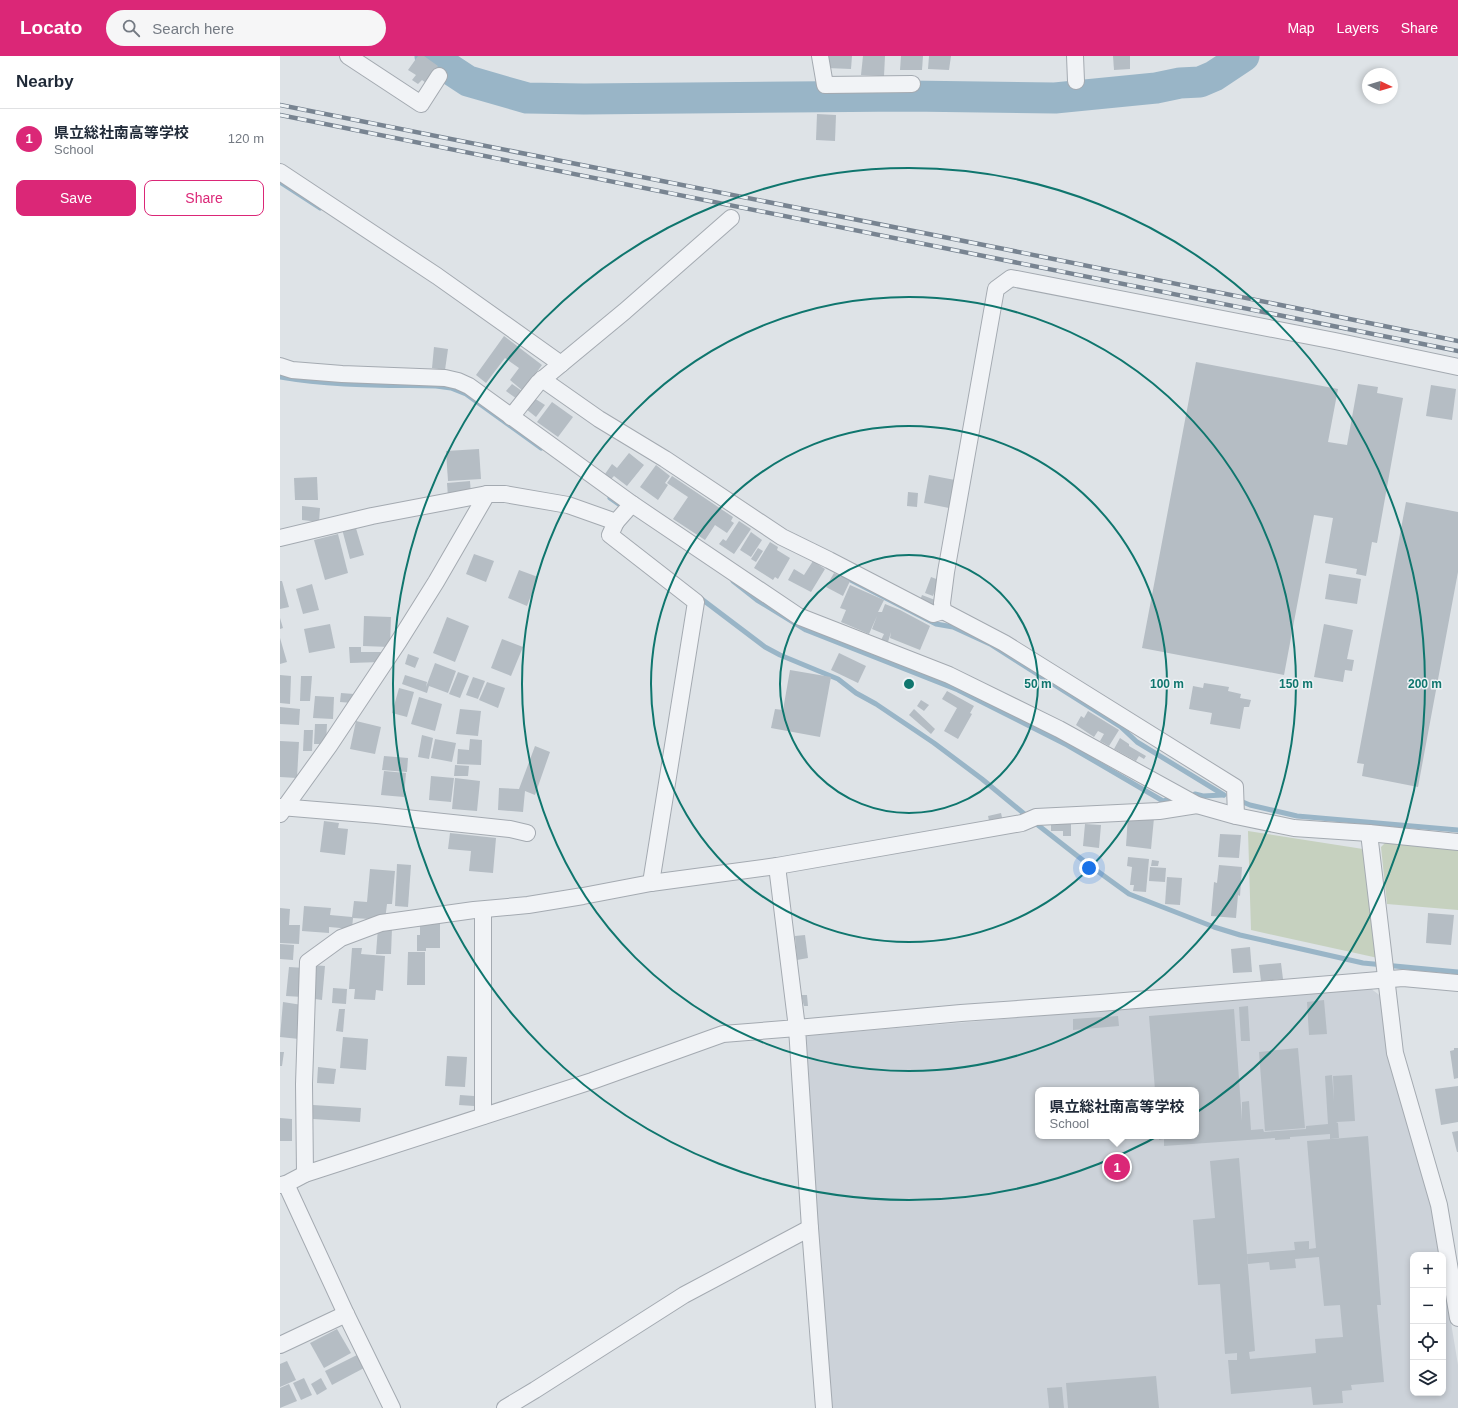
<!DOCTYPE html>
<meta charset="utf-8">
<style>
body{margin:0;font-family:Helvetica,"Noto Sans JP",sans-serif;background:#f6f6f7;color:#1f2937}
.controls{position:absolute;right:12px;bottom:12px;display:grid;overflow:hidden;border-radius:8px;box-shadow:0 2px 6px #0003}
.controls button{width:36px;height:36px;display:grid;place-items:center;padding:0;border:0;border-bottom:1px solid #e0e1e3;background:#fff;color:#1f2937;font:20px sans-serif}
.compass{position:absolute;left:1082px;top:12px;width:36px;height:36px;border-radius:50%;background:#fff;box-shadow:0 2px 6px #0003;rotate:94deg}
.you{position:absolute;left:809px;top:812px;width:14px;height:14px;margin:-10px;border:3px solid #fff;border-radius:50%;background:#1a73e8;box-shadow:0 0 0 6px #1a73e833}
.badge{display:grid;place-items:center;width:26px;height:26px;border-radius:50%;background:#db2777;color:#fff;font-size:13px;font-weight:700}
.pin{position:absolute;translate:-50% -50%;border:2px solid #fff;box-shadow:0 1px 4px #0006}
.popup{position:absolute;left:755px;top:1031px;width:164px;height:52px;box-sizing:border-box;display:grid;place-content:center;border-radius:8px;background:#fff;filter:drop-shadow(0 1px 3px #0005);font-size:13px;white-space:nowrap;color:#747a83}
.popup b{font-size:15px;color:#1f2937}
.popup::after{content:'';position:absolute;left:50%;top:100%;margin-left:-8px;border:8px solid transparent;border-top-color:#fff}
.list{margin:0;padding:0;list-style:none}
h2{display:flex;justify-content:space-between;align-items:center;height:52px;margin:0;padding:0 16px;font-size:17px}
h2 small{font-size:13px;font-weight:400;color:#747a83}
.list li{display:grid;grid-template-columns:26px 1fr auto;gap:12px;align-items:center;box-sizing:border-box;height:60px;padding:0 16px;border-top:1px solid #e0e1e3}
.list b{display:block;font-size:15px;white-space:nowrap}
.list p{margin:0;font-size:13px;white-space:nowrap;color:#747a83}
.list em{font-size:13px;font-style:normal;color:#747a83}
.actions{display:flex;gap:8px;padding:12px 16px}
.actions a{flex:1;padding:9px 0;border:1px solid #db2777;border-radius:8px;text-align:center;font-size:14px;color:#db2777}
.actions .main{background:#db2777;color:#fff}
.icon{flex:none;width:22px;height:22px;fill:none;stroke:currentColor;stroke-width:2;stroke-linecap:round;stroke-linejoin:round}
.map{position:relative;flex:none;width:1178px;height:1352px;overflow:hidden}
header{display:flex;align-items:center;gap:24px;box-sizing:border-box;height:56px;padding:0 20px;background:#db2777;color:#fff}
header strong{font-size:19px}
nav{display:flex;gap:22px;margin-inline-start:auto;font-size:14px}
.search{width:280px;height:36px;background:#f6f6f7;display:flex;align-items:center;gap:10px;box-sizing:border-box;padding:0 14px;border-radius:22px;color:#747a83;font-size:15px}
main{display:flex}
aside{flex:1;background:#fff}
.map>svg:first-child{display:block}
</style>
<header>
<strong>Locato</strong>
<div class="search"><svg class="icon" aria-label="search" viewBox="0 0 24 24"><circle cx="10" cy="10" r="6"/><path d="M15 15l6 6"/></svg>Search here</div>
<nav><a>Map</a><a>Layers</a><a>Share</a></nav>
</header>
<main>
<aside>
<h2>Nearby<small></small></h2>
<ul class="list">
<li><span class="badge">1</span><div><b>県立総社南高等学校</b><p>School</p></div><em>120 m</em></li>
</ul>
<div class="actions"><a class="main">Save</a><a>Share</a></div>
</aside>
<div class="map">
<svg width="1178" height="1352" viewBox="0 0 1178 1352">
<rect width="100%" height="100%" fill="#dee3e7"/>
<path fill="#ccd2d9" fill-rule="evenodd" d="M1090 932 1102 941 1108 999 1128 1070 1152 1151 1160 1199H1133V1337H1163V1218L1178 1309V1352H551L524 980ZM758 1034H916V1080H758Z"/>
<g fill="#c6d1bf">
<path d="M968 775 1083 793 1098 902 971 874Z"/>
<path d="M1105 787 1178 794V854L1107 848 1101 791Z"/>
</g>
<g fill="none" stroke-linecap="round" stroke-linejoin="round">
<g stroke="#99b5c7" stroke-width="5">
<path d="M0 126 40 152"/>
<path d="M0 321C51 330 104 329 156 330L171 332 186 338 261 392"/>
<path d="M330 442 340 449"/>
<path d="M563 520 656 568 673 571 710 588 841 671 857 686 944 739"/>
<path d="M453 525 477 544 526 574 678 634 787 689 883 745 887 744"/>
<path d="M419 541 485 591 500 599 558 623 576 637 596 648 654 687 702 723 748 761"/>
<path d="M915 738 923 740 943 739"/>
<path d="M958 744 970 749 1017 760 1178 774"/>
<path d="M754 766 809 809 849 838 934 871 960 879 1083 907 1178 916"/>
</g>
<path stroke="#99b5c7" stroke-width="31" d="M150 0 188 25 247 42 304 43 628 40 775 42 876 32 900 27 920 26 934 20 964 0"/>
</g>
<g fill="#b5bdc4">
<path d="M138 0H144L158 10 146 27 142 24 138 28 132 24 136 19 128 14Z"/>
<path d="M547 0H572L571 13 547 12Z"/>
<path d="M583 0H605L604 20 581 19Z"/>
<path d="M621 0H643L642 14H620Z"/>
<path d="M649 0H671L669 14 648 13Z"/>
<path d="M833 0H850V13L834 14Z"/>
<path d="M537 58 556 59 555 85 536 84Z"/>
<path d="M224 280 262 309 243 335 230 324 239 312 225 302 206 327 196 319Z"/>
<path d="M154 291 168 293 165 314 152 312Z"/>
<path d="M916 306 1058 333 1048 386 1067 389 1078 328 1098 331 1097 337 1123 342 1097 487 1092 486 1086 520 1076 518 1077 513 1045 507 1053 462 1034 459 1004 619 862 592Z"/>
<path d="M232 328 242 335 237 343 226 335Z"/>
<path d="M1151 329 1176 333 1172 364 1146 360Z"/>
<path d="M254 342 265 349 256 361 246 353Z"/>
<path d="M272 346 293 361 278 381 257 366Z"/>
<path d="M199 393 201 423 168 425 166 395Z"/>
<path d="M349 397 364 409 347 430 334 420 331 423 325 418 332 408 337 412Z"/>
<path d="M376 409 390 420 385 427 388 429 378 444 360 431Z"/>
<path d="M649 419 675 424 669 452 644 447Z"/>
<path d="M392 420 453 461 451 465 454 467 447 477 435 469 425 484 393 463 408 441 387 427Z"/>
<path d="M37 421 38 444H15L14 422Z"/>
<path d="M190 425 191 439 168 441 167 427Z"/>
<path d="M628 436 638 437 637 451 627 450Z"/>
<path d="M1126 446 1178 456V516L1138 731 1082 720 1084 708 1077 707Z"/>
<path d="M22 450 40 452 39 466 22 464Z"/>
<path d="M459 465 471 473 454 498 439 488 443 483 446 485Z"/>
<path d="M75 469 84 499 70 503 62 473Z"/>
<path d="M471 476 482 484 471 501 460 494Z"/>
<path d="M58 478 68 517 45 524 34 484Z"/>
<path d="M490 486 498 491 497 494 510 502 498 523 495 521 493 524 474 512Z"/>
<path d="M478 492 483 495 476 506 471 503Z"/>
<path d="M194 498 214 505 206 526 186 518Z"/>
<path d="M533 505 545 513 531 536 508 524 514 513 524 519Z"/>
<path d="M239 514 258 521 247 550 228 542Z"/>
<path d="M554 517 570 525 563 540 546 531Z"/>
<path d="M1049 518 1081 523 1077 548 1045 543Z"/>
<path d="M651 521 659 524 653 540 645 537Z"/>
<path d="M0 525H2L9 551 0 553Z"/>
<path d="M32 528 39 554 23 558 16 533Z"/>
<path d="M570 529 604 544 598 556H602L605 548 620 554 650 570 640 594 610 582 611 576 608 586 601 584 604 578 592 573 597 560 589 578 561 566 566 554 560 552Z"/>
<path d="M642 539 655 544 651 552 639 547Z"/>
<path d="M84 560 111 561 110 591 83 590Z"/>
<path d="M167 561 189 570 175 606 153 597Z"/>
<path d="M0 562 3 572 0 573Z"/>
<path d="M50 568 55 592 29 597 24 573Z"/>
<path d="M1044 568 1073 574 1067 603 1074 604 1072 615 1065 614 1063 626 1034 621Z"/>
<path d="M0 582 7 606 0 608Z"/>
<path d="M222 583 243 591 231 620 211 612Z"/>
<path d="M69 591H81V596H101V606L70 607Z"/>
<path d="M559 597 586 610 578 627 551 614Z"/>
<path d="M128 598 139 602 135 612 125 608Z"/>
<path d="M155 607 176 615 168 637 149 630 147 637 122 628 125 619 147 626 146 631Z"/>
<path d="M510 614 551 621 540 681 491 672 495 653 503 654Z"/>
<path d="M178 616 189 620 180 642 169 638Z"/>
<path d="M0 619 11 620 10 648 0 647Z"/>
<path d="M21 620H32L30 645H20Z"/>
<path d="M193 621 205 625 198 643 186 639Z"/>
<path d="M207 626 225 632 218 652 199 644Z"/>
<path d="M924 627 949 631 948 635 961 638 960 642 971 644 969 651H964L960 673 930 668 932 657 909 653 913 630 923 632Z"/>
<path d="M119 632 134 636 127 661 112 657Z"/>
<path d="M667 635 694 650 690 657 692 658 678 683 664 675 677 652 662 643Z"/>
<path d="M61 637 74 638 73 647 60 646Z"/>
<path d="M35 640 54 641 53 663 33 662Z"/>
<path d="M139 641 162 648 155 675 131 668Z"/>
<path d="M641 644 649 649 644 655 637 650Z"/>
<path d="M0 651 20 653 19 669 0 668Z"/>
<path d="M180 653 201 655 198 680 176 678Z"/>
<path d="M634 653 655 673 651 678 629 659Z"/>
<path d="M808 655 839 674 829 690 820 685 824 678 818 675 814 681 796 669 801 660 804 662Z"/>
<path d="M76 665 101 671 95 698 70 693Z"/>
<path d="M35 668H47L46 688H34Z"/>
<path d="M24 674H33L32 695H23Z"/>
<path d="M142 679 153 682 149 703 138 701Z"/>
<path d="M840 682 849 688V690L866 700 864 703 859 700 856 705 834 693Z"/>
<path d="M155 683 176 687 172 706 151 702Z"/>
<path d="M190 683 202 684 201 709 177 708 178 693 189 694Z"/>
<path d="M0 685 19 686 17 722 0 721Z"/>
<path d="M255 690 270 696 255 739 245 735 243 756 218 754 219 732 239 733Z"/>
<path d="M104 700 128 702 127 716 102 714Z"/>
<path d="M175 709 189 710 188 720H174Z"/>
<path d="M104 715 126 717 124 741 101 739Z"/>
<path d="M151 720 174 722 171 746 149 744Z"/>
<path d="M175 722 200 725 197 755 172 753Z"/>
<path d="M721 757 723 766 710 769 708 760Z"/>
<path d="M848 760 874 762 871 793 846 790Z"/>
<path d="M791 762V780H783V775H771V763Z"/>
<path d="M44 765 59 767 58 772 68 773 65 799 40 796Z"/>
<path d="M805 768 821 769 819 792 803 790Z"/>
<path d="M170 777 216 782 213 817 189 815 191 795 168 793Z"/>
<path d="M940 778 961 779 959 802 938 801Z"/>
<path d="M848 801 869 803 866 836 853 835 854 829H850L852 811 847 810Z"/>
<path d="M872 804 879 805 878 810H871Z"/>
<path d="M117 808 131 809 128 851 115 850Z"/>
<path d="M939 809 962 811 960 840 958 839 956 862 931 860 934 826 937 827Z"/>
<path d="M870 811 886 812 885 826 869 825Z"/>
<path d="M90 813 115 815 112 848H107L105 864 73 862 72 873 49 871V877L22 875 24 850 51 852 50 859 72 861 74 845 87 846Z"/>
<path d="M887 821 902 822 900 849 885 848Z"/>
<path d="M0 852 10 853 9 869H20L19 888 0 887Z"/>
<path d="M1148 857 1174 859 1171 889 1146 887Z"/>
<path d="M140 865 160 866V892H146V895H137V879H140Z"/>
<path d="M98 871 112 872 111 898H96Z"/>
<path d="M525 879 528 902 517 904 515 880Z"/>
<path d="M0 888 14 889 13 904 0 903Z"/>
<path d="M970 891 972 916 953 917 951 893Z"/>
<path d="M72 892H82L81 898 105 900 103 935 96 934 95 944 74 943 75 933H69Z"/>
<path d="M128 896H145V929H127Z"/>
<path d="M1001 907 1003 923 981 925 979 909Z"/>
<path d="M31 909 45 910 42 944 28 942Z"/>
<path d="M9 911 25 912 23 941 6 940Z"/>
<path d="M53 932 67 933 66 948 52 947Z"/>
<path d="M521 939H527L528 950H524Z"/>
<path d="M1044 944 1047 978 1029 979 1027 946Z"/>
<path d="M3 946 22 949 19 983 0 981Z"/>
<path d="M968 950 970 985H961L959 951Z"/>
<path d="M59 953H65L63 976 56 975Z"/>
<path d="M954 953 962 1065V1046L969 1045 971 1074 983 1073 984 1076 1026 1073V1070L1048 1068 1045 1020 1052 1019 1054 1045 1053 1020 1072 1019 1075 1065 1056 1066 1058 1067 1059 1082 1050 1083V1078L1010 1081V1083L995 1084V1082L884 1090V1083L879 1084V1080H916V1034H875L869 960Z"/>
<path d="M838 960 839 970 793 974V963Z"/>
<path d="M63 981 88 983 86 1014 60 1012Z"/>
<path d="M1018 992 1025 1072 985 1075 979 996Z"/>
<path d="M1174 992H1178V1022L1174 1023 1170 995 1174 994Z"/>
<path d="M0 996H4L2 1010H0Z"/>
<path d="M167 1000 187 1001 185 1031 165 1030Z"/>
<path d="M38 1011 56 1013 54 1028 37 1027Z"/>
<path d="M1178 1030V1066L1161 1069 1155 1033Z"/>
<path d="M180 1039 194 1040V1050L179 1049Z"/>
<path d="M33 1049 81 1052 80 1066 33 1063Z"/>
<path d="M0 1062 12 1063V1085H0Z"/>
<path d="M1178 1075V1096H1177L1172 1076Z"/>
<path d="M1088 1080 1101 1249H1097L1104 1326 1071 1329 1072 1334 1062 1335 1063 1347 1033 1349 1031 1331 951 1338 948 1304H957V1297L945 1298 940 1228 918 1229 913 1164 935 1162 930 1105 959 1102 975 1295 969 1296 970 1303 1036 1297 1035 1283 1063 1281 1060 1249 1044 1250 1039 1201 1015 1203 1016 1212 990 1214 989 1206 968 1208 967 1198 1015 1194 1014 1186 1029 1185V1193L1036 1192 1027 1085Z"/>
<path d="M57 1273 71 1297 44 1312 30 1287Z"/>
<path d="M77 1299 84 1312 52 1329 45 1315Z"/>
<path d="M7 1305 16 1324 0 1331V1308Z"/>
<path d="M876 1320 879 1352H788L786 1327Z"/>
<path d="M24 1322 32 1339 21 1344 13 1327Z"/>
<path d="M41 1322 47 1333 37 1339 31 1328Z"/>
<path d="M9 1328 17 1345 0 1352V1332Z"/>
<path d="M782 1331 784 1352H769L767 1332Z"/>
</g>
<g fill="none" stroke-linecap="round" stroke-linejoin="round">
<defs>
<g id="street">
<path d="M68 0 141 48 159 20"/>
<path d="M540 0 545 29 632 28"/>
<path d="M795 0 796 25"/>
<path d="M0 116 157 220 281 308"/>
<path d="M0 310 12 314 62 318 165 322 178 325 189 330 352 448 518 560 669 619 779 673 917 749 956 760 1014 772 1089 777 1178 786"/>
<path d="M262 323 319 363 385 403 502 481 549 504 653 558 663 555"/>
<path d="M231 361 258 327 345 255 451 162"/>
<path d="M336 466 330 479 416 546 371 827"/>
<path d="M0 482 92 460 207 438H225L288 449 336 466 352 448"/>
<path d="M0 751 97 759 230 773 247 777"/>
<path d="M0 758 49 690 119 585 156 526 207 438"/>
<path d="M956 760 955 731 724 587 663 555 662 547 666 516 716 233 731 222 1055 285 1178 311"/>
<path d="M1089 777 1115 997 1159 1149 1178 1262"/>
<path d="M203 1060V854"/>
<path d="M25 1118 24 1028 28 906 61 882 101 867 194 854 248 849 303 840 371 827 497 810 742 767 756 761 879 755 917 749"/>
<path d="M6 1128 66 1258 112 1352"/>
<path d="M0 1129 6 1128 25 1118 312 1025 443 978 517 972 497 810"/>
<path d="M0 1289 66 1258"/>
<path d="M225 1352 255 1334 404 1239 530 1172"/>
<path d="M544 1352 530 1172 517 972 681 957 820 947 1123 922 1178 927"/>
</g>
</defs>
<use href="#street" stroke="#a4aab1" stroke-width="18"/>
<use href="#street" stroke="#f1f3f6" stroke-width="16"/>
<defs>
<g id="rail">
<path d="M0 49 724 193 1178 285"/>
<path d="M0 59 1178 295"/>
</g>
</defs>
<use href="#rail" stroke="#788491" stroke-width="4.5"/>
<use href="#rail" stroke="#edf2f5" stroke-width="3" stroke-dasharray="9" stroke-linecap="butt"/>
</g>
<g fill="none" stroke="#0f766e" stroke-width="2">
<circle cx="629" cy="628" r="129"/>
<circle cx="629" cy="628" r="258"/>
<circle cx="629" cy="628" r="387"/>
<circle cx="629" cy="628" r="516"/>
</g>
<circle cx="629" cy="628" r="6" fill="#0f766e" stroke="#edf2f5" stroke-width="2"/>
<g font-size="12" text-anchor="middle" font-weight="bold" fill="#0f766e" stroke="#edf2f5" stroke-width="3" stroke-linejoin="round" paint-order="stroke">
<text x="758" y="632">50 m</text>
<text x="887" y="632">100 m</text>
<text x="1016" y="632">150 m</text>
<text x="1145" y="632">200 m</text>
</g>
</svg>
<div class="controls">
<button>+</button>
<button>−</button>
<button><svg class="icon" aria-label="locate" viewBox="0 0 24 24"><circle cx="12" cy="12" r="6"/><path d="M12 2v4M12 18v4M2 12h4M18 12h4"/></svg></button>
<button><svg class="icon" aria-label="layers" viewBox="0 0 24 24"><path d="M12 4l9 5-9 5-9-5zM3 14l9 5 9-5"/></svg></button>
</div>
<svg class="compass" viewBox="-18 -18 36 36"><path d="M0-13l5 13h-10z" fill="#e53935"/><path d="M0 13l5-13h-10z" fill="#747a83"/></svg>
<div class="you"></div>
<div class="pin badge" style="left:837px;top:1111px">1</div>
<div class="popup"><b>県立総社南高等学校</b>School</div>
</div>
</main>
